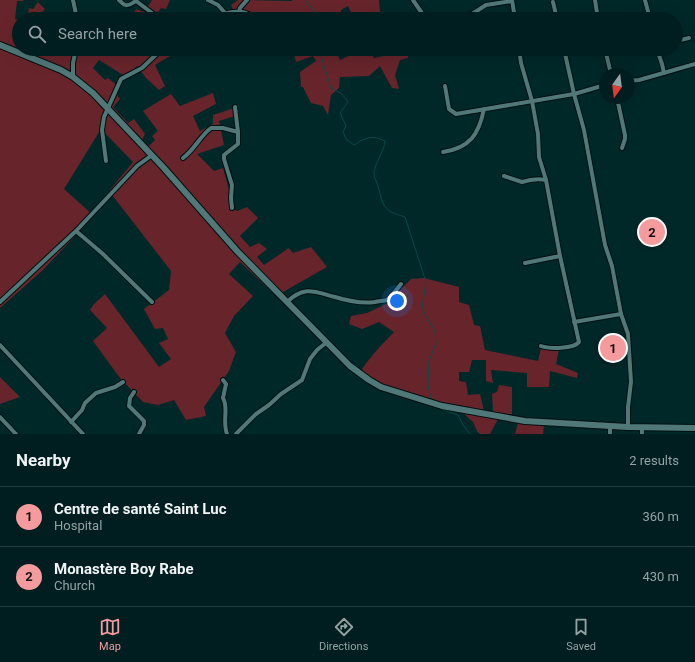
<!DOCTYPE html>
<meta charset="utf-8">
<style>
body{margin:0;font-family:Roboto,sans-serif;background:#0e2b2c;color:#f1f3f6}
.compass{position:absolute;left:599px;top:68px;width:36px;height:36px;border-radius:50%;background:#001e1f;box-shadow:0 4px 16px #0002;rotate:194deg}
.you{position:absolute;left:397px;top:301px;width:14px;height:14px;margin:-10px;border:3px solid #fff;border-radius:50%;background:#1a73e8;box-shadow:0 0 0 6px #1a73e833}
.badge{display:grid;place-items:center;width:26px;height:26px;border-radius:50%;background:#f59b9e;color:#111;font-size:13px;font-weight:700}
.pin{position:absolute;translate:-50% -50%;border:2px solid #fff;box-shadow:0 1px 4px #0006}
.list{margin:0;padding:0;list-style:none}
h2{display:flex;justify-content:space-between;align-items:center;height:52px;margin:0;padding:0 16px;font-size:17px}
h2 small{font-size:13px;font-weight:400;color:#95a2a4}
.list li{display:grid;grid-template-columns:26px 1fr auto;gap:12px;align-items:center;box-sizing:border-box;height:60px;padding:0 16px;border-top:1px solid #223c3d}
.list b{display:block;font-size:15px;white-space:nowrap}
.list p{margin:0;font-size:13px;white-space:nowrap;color:#95a2a4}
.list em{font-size:13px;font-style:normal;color:#95a2a4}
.icon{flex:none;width:22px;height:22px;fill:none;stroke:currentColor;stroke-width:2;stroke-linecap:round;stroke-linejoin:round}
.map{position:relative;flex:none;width:695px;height:434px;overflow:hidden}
.search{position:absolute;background:#001e1f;box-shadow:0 4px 16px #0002;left:12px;right:12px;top:12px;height:44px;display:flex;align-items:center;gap:10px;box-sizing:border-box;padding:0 14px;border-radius:22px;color:#95a2a4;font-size:15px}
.sheet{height:172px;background:#001e1f}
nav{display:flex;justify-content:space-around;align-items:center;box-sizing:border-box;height:56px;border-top:1px solid #223c3d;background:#001e1f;font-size:11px;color:#95a2a4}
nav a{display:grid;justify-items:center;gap:2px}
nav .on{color:#f59b9e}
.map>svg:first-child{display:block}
</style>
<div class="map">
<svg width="695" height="434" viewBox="0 0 695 434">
<rect width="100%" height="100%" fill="#002829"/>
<g fill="#67252b">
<path d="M0 0H24L23 1H17L15 19 19 20V49H85L90 52 91 49H103L102 51 110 56 114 49H120L123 52 125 49H182L155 65 165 86 159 90 146 78 137 66 126 77 99 60 93 68 105 80 108 78 119 87 114 92 120 99 113 107 128 123 134 119 145 134 142 140 149 146 155 140 152 136 158 131 143 111 171 94 180 106 213 93 216 104 193 116 200 131 213 124V115L237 107 238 115 219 121 224 145 197 154 214 171 223 168 229 190 230 207 237 211 247 207 258 218 240 236 250 247 259 243 267 249 257 257 264 265 289 248 293 253 311 247 327 267 276 296 240 262 229 274 253 296 234 316 225 333 236 352 229 371 204 407 206 416 186 420 174 400 158 405 143 402 120 378 93 341 107 328 90 310 94 304 105 294 159 367 171 359 159 343 168 339 163 328 155 329 144 309 169 290 171 271 109 191 133 162 101 129 64 189 94 216 43 270 0 308Z"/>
<path d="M152 0H170L166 9 161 8 157 14 162 19H131L136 9 144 12Z"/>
<path d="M238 0 292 1V0H379L380 12 367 15V19H359L358 16 352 15 348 6 341 10V19H238L231 5Z"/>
<path d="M38 2 45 9 37 17 39 19H27L29 8 33 9Z"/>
<path d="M293 49H335L340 60 351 55 350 51 370 50 374 58 388 55V49H408V58L400 60 395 75 399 89 392 88 380 66 369 76 340 77 339 88 331 95 328 115 323 106 311 103 303 87H301L300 72 316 61 313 56 296 62Z"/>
<path d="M424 278 459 287V302L469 305 474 325 480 326 485 350 538 361 541 348 559 349 556 364 578 373 577 378 550 371 549 387H527V373L491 370 493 383 486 381V360H472L469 372H459V381L466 382 468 395 480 394 484 411 493 412 492 394 497 392 499 385 512 387V415L544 425 543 434H515L518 423 498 419 490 434H480L477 431 473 422 463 413 425 404 380 390 362 369C372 355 382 344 394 332L379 322 362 329 349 324 351 316 367 313 386 304 411 279Z"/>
<path d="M0 377 20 397 0 404Z"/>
</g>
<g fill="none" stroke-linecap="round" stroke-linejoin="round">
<g stroke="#0c494a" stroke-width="1">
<path d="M305 0 321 19"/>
<path d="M310 49 321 56 331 88 342 94 348 102 340 113 346 126 343 132 346 139 354 145C357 144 359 141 362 140 372 136 376 137 385 141 385 150 374 164 374 174 374 178 377 182 378 186 384 207 382 210 405 217L426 282 422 308 427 318 435 331 436 343 429 361 428 385 431 399"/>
<path d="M441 409 443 410 458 415 463 425 470 434"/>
</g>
<defs>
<g id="minor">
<path d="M73 0 77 19"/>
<path d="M119 0C127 8 127 6 136 1L160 19"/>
<path d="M208 0 218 5 226 14"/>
<path d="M413 0 426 19"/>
<path d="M512 0 515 19"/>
<path d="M595 0 598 19"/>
<path d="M645 0 650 19"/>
<path d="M553 2 557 19"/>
<path d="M239 12 240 8 247 0"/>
<path d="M212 19C220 13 237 10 246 13 251 15 254 18 258 19"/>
<path d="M447 19 462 17 472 14 486 5 512 1"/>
<path d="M676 41 689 38"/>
<path d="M519 49 521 63 532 101 538 134 539 157 546 180 560 256 579 342C574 349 549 349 541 346"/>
<path d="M564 49 574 94 584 130 605 245 612 266 621 314 628 334 631 382 628 407V427"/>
<path d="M605 49 611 74"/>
<path d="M657 49 662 64 664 73"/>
<path d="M73 77V63L76 49"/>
<path d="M629 81 639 80 695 64"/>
<path d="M445 86 449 109 456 114 574 94 605 85"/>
<path d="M617 98 625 135V139L622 148"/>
<path d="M443 152C470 148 479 134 484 109"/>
<path d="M183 158C195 149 200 136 211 128H223L238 132"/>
<path d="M106 161 102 130 104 117 121 79 142 68 162 49"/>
<path d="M504 176 522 182C531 179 537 178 546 180"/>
<path d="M232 208 231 198 232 185 224 159V155L238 144V132L235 107"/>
<path d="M76 231 103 254 152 302"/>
<path d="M525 263 560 256"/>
<path d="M0 302 76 231 137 166 152 155"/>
<path d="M287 302C305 285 315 292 335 297 348 301 361 304 375 302 378 301 384 301 387 300 391 297 398 288 401 284"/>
<path d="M574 322 621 314"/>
<path d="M0 345 83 434"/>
<path d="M223 380 226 384 223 398C229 408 222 421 227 434"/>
<path d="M134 392 130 398 129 406 144 421V425L139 434"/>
<path d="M0 417 16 434"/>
<path d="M71 422 82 410 85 403 96 393 115 387 123 382"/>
<path d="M642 428V434"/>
<path d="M236 434 256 414 269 405 281 394 302 380 310 359 317 350 327 342"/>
<path d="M610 434V426"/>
</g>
<path id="secondary" d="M0 45 61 70 73 77 93 93 163 167 237 251 287 302 350 366 369 380 381 387 442 406 525 421 628 427 695 428"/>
</defs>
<use href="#minor" stroke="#000f0f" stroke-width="6"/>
<use href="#secondary" stroke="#000f0f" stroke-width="8"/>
<use href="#minor" stroke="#507878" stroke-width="4"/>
<use href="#secondary" stroke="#507878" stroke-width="6"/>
</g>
</svg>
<svg class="compass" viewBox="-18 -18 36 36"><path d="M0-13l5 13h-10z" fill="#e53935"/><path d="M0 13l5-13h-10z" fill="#95a2a4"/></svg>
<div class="you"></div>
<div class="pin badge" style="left:613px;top:348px">1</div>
<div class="pin badge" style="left:652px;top:232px">2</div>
<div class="search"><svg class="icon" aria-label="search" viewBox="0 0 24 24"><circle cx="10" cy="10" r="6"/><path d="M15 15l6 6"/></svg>Search here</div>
</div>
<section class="sheet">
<h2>Nearby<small>2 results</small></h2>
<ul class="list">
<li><span class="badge">1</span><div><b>Centre de santé Saint Luc</b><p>Hospital</p></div><em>360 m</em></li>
<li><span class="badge">2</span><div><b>Monastère Boy Rabe</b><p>Church</p></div><em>430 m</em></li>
</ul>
</section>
<nav>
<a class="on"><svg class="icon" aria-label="map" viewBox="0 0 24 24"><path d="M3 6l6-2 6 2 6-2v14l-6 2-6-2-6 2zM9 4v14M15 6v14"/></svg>Map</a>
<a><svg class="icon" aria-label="directions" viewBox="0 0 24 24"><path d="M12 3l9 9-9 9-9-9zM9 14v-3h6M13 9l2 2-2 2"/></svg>Directions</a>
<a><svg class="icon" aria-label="saved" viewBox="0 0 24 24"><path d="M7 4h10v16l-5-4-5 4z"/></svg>Saved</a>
</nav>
